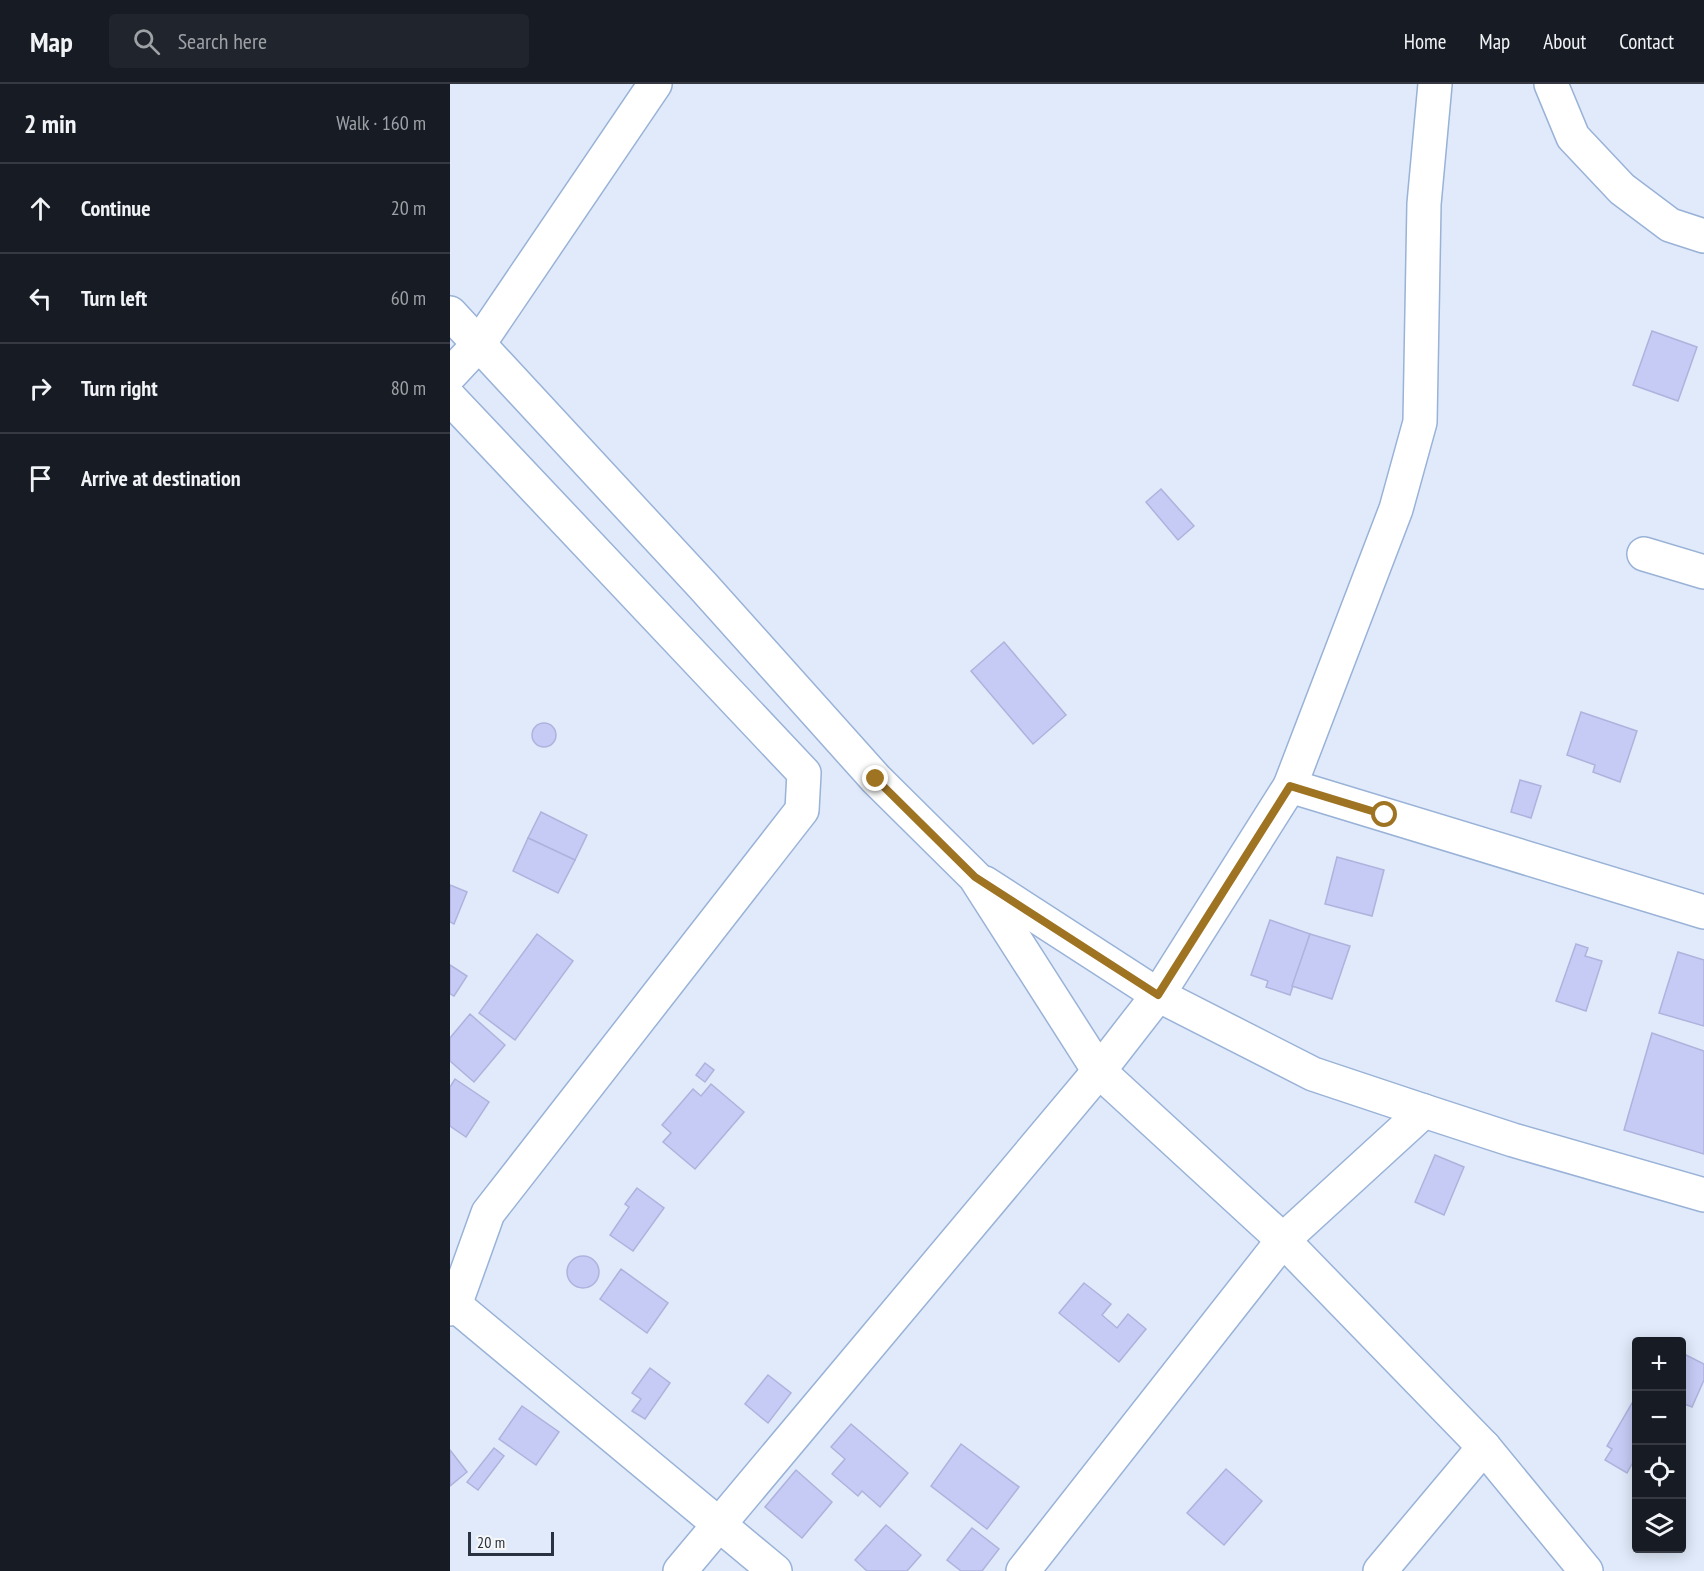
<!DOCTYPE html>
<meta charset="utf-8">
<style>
body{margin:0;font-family:"PT Sans Narrow",sans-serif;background:#20242c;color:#f1f3f6}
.controls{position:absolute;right:18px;bottom:18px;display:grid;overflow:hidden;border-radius:6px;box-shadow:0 3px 15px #0003}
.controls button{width:54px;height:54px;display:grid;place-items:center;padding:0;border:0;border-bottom:2px solid #363941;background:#171b24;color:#f1f3f6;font:30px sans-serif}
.scale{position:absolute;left:18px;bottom:15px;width:86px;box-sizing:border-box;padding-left:6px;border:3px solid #283240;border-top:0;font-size:16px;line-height:21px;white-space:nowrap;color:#283240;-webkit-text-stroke:4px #f7f7f7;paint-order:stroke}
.stop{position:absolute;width:18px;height:18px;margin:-14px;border:4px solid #9e7423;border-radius:50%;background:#fff}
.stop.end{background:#9e7423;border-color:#fff;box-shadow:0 2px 6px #0008}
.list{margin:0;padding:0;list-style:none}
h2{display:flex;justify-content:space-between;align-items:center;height:78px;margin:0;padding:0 24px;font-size:26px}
h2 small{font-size:20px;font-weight:400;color:#9ea1a6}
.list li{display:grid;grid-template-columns:39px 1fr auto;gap:18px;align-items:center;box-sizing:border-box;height:90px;padding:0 24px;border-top:2px solid #363941}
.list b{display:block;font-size:22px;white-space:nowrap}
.list em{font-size:20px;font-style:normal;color:#9ea1a6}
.icon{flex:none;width:33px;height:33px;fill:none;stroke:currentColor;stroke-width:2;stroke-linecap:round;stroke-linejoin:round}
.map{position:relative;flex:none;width:1254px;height:1487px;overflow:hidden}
header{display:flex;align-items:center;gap:36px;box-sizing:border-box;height:84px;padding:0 30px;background:#171b24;border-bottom:2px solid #363941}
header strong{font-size:28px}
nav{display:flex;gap:33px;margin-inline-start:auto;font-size:21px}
.search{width:420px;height:54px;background:#20242c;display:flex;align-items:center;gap:15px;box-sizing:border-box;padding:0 21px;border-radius:6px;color:#9ea1a6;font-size:22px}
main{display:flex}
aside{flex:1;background:#171b24}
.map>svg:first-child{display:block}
</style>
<header>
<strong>Map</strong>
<div class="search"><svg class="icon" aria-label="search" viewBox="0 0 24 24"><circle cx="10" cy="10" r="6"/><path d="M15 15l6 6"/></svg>Search here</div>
<nav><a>Home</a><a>Map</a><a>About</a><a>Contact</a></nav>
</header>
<main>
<aside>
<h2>2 min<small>Walk · 160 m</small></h2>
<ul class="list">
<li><svg class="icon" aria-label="ahead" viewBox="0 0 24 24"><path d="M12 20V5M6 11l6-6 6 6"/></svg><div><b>Continue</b></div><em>20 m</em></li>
<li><svg class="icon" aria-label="left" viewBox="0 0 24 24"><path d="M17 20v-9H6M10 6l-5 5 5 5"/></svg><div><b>Turn left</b></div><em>60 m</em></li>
<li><svg class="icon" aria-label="right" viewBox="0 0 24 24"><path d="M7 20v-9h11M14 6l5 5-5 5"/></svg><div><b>Turn right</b></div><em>80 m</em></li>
<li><svg class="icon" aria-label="arrive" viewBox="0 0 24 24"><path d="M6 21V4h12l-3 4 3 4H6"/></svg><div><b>Arrive at destination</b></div></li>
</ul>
</aside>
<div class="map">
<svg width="1254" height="1487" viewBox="0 0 1254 1487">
<rect width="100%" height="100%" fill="#e0eafa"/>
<g fill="#c5cbf5" stroke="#aeb3dd" stroke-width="1.5">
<path d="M1202 247 1247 263 1228 317 1183 301Z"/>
<path d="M711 405 744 442 728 456 696 418Z"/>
<path d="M554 558 616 631 583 660 521 587Z"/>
<path d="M1131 628 1187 647 1170 698 1143 688 1145 681 1117 671Z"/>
<circle cx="94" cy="651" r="12"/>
<path d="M1070 696 1091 702 1081 734 1061 728Z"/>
<path d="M91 728 137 751 125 776 78 754Z"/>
<path d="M78 754 125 776 108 809 63 787Z"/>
<path d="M887 773 934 786 922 832 875 820Z"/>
<path d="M0 801 17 808 4 840 0 838Z"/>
<path d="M820 836 860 850 840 911 816 903 818 897 801 891Z"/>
<path d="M87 850 123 877 65 956 29 929Z"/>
<path d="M860 850 900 862 882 915 842 902Z"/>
<path d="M1126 860 1138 864 1135 872 1152 877 1136 927 1106 917Z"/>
<path d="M1228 868 1254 876V942L1209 929Z"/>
<path d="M0 881 17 892 4 912 0 910Z"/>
<path d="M20 930 55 961 24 998 0 977V954Z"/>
<path d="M1202 949 1254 967V1070L1174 1046Z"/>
<path d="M255 979 264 986 255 998 246 991Z"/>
<path d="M5 995 39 1018 16 1053 0 1042V1003Z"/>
<path d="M261 1000 294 1028 245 1085 213 1058 221 1049 212 1041 243 1005 251 1012Z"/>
<path d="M985 1071 1014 1083 994 1131 965 1118Z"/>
<path d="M187 1104 214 1124 183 1167 160 1151 179 1123 175 1120Z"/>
<circle cx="133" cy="1188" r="16"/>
<path d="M171 1185 218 1219 197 1249 150 1215Z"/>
<path d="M634 1199 661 1220 652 1231 667 1244 678 1230 696 1245 669 1278 609 1229Z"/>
<path d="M1232 1269 1254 1280V1296L1242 1323 1232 1319Z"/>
<path d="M200 1284 220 1299 195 1335 182 1327 191 1315 182 1309Z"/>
<path d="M318 1291 341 1309 318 1339 295 1320Z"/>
<path d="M1182 1319 1186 1322V1383L1182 1380 1177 1389 1155 1376 1162 1365 1157 1362Z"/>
<path d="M72 1322 109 1348 86 1381 49 1355Z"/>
<path d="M401 1340 458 1389 430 1423 412 1407 408 1412 382 1390 395 1375 381 1363Z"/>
<path d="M511 1360 569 1403 537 1445 481 1402Z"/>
<path d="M44 1364 54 1372 28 1406 17 1398Z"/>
<path d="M0 1366 17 1388 0 1402Z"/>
<path d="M776 1385 812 1417 774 1461 737 1429Z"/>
<path d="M346 1386 382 1418 352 1454 315 1423Z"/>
<path d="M436 1441 471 1471 457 1487H417L405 1476Z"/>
<path d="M522 1444 549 1465 532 1487H511L497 1476Z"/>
</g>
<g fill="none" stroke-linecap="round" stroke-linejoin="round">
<defs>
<g id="minor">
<path d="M1101 0 1123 53 1172 105 1220 141 1254 152"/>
<path d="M0 229 253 502 426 695 525 793 649 987 833 1156 1034 1363 1136 1487"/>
<path d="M0 291 28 261 205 0"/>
<path d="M0 314 354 689 352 726 38 1129 5 1221"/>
<path d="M1194 470 1254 488"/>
<path d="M840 702 1254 828"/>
<path d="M535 799 708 911 863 990 974 1027"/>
<path d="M0 1225 5 1221 325 1487"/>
<path d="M230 1487 649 987 708 911 840 702 946 425 970 338 974 120 985 0"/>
<path d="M573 1487 833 1156 974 1027 1063 1056 1254 1111"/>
<path d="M930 1487 1034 1363"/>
</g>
</defs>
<use href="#minor" stroke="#99b2d7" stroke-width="36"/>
<use href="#minor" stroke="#fff" stroke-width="33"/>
</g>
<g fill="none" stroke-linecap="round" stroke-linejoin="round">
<path stroke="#9e7423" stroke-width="8" d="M426 695 525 793 708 911 840 702 935 731"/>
</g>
</svg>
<div class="controls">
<button>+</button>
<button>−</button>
<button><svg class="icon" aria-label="locate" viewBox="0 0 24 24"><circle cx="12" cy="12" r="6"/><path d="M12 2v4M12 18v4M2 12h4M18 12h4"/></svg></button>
<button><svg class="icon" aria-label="layers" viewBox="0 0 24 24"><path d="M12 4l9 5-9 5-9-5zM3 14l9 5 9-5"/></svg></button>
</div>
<div class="scale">20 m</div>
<div class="stop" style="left:935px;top:731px"></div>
<div class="stop end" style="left:426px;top:695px"></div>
</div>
</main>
